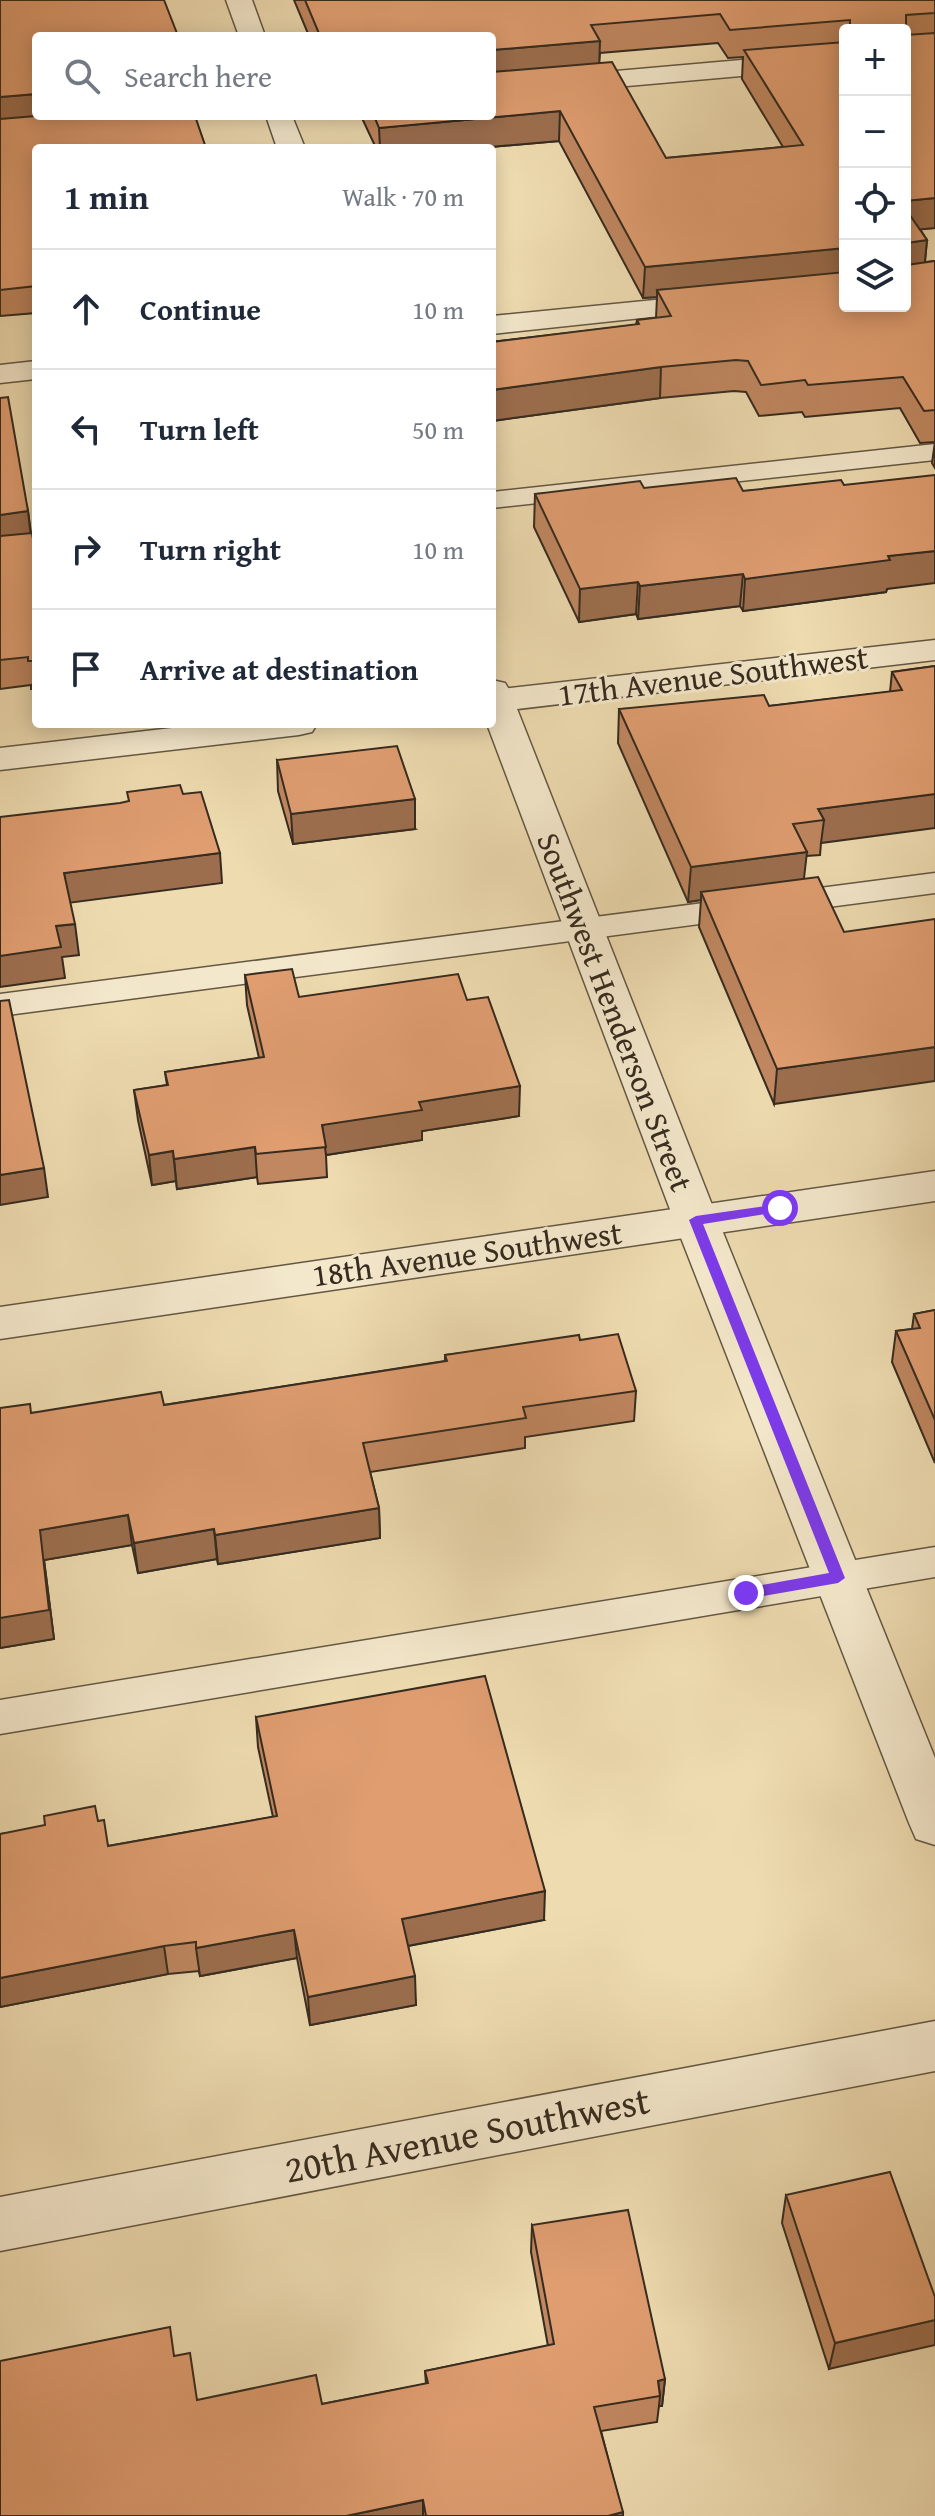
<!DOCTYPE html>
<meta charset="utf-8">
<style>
body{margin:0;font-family:"Gentium Book Plus",serif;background:#f2f2f3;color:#1f2937}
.controls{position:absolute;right:24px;top:24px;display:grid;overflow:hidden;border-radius:8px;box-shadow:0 4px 20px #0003}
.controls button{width:72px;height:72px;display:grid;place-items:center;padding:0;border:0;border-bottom:2px solid #e0e1e3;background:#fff;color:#1f2937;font:40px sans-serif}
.stop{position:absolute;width:24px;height:24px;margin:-18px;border:6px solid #7c3aed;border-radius:50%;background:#fff}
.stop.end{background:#7c3aed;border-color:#fff;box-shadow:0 2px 8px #0008}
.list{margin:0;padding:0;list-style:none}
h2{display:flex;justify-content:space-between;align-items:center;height:104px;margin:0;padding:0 32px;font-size:34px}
h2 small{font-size:26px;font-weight:400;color:#747a83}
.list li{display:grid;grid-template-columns:52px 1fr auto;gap:24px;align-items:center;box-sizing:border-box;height:120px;padding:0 32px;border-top:2px solid #e0e1e3}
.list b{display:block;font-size:30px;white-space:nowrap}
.list em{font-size:26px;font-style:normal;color:#747a83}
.icon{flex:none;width:44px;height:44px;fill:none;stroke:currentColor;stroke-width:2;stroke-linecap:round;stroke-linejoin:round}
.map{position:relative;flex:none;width:935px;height:2516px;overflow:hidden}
.search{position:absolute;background:#fff;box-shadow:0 4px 20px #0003;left:32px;top:32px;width:464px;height:88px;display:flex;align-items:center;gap:20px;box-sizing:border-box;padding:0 28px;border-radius:8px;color:#747a83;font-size:30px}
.panel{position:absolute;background:#fff;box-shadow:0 4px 20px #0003;left:32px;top:144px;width:464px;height:584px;border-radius:8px}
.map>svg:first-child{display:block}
</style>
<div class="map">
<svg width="935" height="2516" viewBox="0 0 935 2516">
<rect width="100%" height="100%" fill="#eedbb0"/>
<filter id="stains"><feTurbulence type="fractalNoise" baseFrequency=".0025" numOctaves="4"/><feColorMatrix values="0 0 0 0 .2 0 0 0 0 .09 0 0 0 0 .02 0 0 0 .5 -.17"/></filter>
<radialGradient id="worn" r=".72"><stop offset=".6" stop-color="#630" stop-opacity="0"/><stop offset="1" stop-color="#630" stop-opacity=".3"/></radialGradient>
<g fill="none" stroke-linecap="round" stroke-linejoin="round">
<defs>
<g id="service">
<path d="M935 444V460L492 508V492Z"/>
<path d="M935 873V893L0 1016V994Z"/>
<path d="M935 1547V1577L0 1734V1700Z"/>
</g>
<g id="minor">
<path d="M845 51V67L492 98V82Z"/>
<path d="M935 640V660L492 712V690Z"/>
<path d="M206 724H317L312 732 299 735 0 770V748Z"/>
<path d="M935 1171V1201L0 1339V1307Z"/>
<path d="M935 2021V2071L0 2251V2197Z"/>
</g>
<g id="tertiary">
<path d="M226 0H252L265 36H239Z"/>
<path d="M266 116H292L305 148H277Z"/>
<path d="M715 294 726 297 730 303 726 309 492 334V316Z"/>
<path d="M36 361V379L0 383V365Z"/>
<path d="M492 680 505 683 510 691 718 1220 935 1758V1845L916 1839 909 1823 674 1220 487 724H492Z"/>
</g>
</defs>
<use href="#service" stroke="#635743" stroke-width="3"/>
<use href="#minor" stroke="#635743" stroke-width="3"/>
<use href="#tertiary" stroke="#635743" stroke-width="3"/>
<use href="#service" fill="#f4e8cc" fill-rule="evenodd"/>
<use href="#minor" fill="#f4e8cc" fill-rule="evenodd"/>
<use href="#tertiary" fill="#f4e8cc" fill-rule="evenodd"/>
</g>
<g fill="#c08760" stroke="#352b1f" stroke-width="2" fill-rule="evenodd">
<path d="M0 0 36 36V313L0 316Z"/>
<path d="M294 0H935V228L920 229 927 240 925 262 935 261V468L932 463 935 442 920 443 900 408 805 417 802 412 759 416 746 392 734 391 660 398 492 421V342L636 325 637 320 656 318 657 297 643 298 559 141 479 148H376L361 116H492V36H309ZM845 30H905L845 306ZM718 43 728 58 743 57 742 79 783 147 666 158 599 63 600 53Z"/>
<path d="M0 398 28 511 31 533 36 557V689H31V685L0 689Z"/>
<path d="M844 485 887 589 886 592 743 611 740 606 638 619 636 614 579 622 534 527 535 494 644 488 743 491Z"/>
<path d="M935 666 821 843 820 855 806 856 774 1104 699 927 701 900 688 902 618 743 619 709 769 706 890 692 892 672Z"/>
<path d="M277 760 415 829 293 844 278 791Z"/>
<path d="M245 975 299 997 467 1000 519 1116 422 1131V1140L326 1155 327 1177 258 1184 257 1177 177 1189 176 1181 152 1185 138 1120 134 1090 167 1085 165 1072 259 1058 247 1005Z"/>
<path d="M935 1310V1463L892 1362 896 1331 912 1329 914 1314Z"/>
<path d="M580 1340 636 1391 634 1421 525 1437V1448L370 1472 379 1508 380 1538 218 1564 217 1559 138 1573 132 1545 44 1560 54 1639 0 1648 31 1413 164 1405 445 1361V1355Z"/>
<path d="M256 1717 544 1920 408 1946 416 2005 310 2025 297 1958 200 1976 199 1971 168 1974 0 2007V1834L98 1821 108 1846 273 1817 258 1747Z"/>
<path d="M786 2195 935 2297 829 2369 782 2223Z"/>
<path d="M532 2225 665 2379 662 2406H659L657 2422 601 2431 623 2516H0L174 2356 197 2400 322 2404 426 2384 425 2371 548 2346 531 2252Z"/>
</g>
<g fill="#9c6e4e" stroke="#352b1f" stroke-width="2">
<path d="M600 41 599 70 492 79V50Z"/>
<path d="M36 94V116L0 122V97Z"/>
<path d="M560 111 559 141 479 148H380L379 128Z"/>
<path d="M935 198V228L905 231V201Z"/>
<path d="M927 240 924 270 905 273 906 243Z"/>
<path d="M845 248V278L657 290V297L643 298 645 267Z"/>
<path d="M661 367 660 398 492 421V390Z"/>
<path d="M28 511 31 538 0 543V515Z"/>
<path d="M935 551V583L887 589 886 592 743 611 745 579 888 556Z"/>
<path d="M743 574 740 606 638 619 640 586Z"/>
<path d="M638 582 636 614 579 622 580 589Z"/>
<path d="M935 794V828L821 843 824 820 818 809Z"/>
<path d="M415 799V829L293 844 291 814Z"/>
<path d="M807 852 803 887 701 892V900L688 902 691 867Z"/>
<path d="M220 853 222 883 68 903 64 873Z"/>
<path d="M75 924 79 955 62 957 65 978 0 987V956L56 926Z"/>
<path d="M935 1047V1081L774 1104 777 1069Z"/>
<path d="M520 1086 519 1116 422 1131V1140L326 1155 322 1125 419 1102Z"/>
<path d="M255 1147 257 1177 177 1189 174 1159Z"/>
<path d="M173 1151 176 1181 152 1185 149 1155Z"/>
<path d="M44 1168 48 1197 0 1205V1175Z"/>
<path d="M379 1508 380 1538 218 1564 215 1535Z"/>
<path d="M128 1515 132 1545 44 1560 54 1639 0 1648V1618L40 1530Z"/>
<path d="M214 1529 217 1559 138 1573 134 1543Z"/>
<path d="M545 1891 544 1920 402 1947V1919Z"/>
<path d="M294 1930 297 1958 200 1976 196 1948Z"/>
<path d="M164 1946 168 1974 0 2007V1978Z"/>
<path d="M415 1976 416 2005 310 2025 308 1997Z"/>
<path d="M935 2320V2345L829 2369 835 2343Z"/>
<path d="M665 2379 662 2406H659L660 2396 658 2381Z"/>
<path d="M423 2500V2516H346Z"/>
<path d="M623 2512V2516H608Z"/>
</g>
<g fill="#df9d70" stroke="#352b1f" stroke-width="2">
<path d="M0 0H164L178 36H36V94L0 97Z"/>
<path d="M305 0H935V13L906 15V35L935 33V198L905 201V30H850V20L730 30 720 14 591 25 600 41 492 50V36H320Z"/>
<path d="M845 42V248L645 267 560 111 379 128 374 116H492V72L612 62 666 158 803 145 744 50Z"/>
<path d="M36 116H195L206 148H36V286L0 290V119Z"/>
<path d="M905 208 927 240 906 243V265L935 261V410L924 411 903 377 808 385 805 380 761 385 748 361 736 360 661 367 492 390V342L639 324 637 320 671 316 657 290 845 272V306H905Z"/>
<path d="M8 397 28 511 0 515V398Z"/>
<path d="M935 475V551L888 556 890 560 745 579 743 574 640 586 638 582 580 589 535 494 640 481 644 488 736 478 743 491 841 480 844 485Z"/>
<path d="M32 533 36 557V661H28V657L0 660V536Z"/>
<path d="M935 666V794L818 809 824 820 793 824 807 852 691 867 619 709 764 695 769 706 902 690 892 672Z"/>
<path d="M397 746 415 799 291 814 277 760Z"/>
<path d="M180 785 183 794 201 792 220 853 64 873 75 924 56 926 61 947 0 956V817L120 803 129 801 127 792Z"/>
<path d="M818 877 844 932 935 919V1047L777 1069 701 892Z"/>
<path d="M292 969 299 997 458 974 467 1000 488 997 520 1086 419 1102 422 1110 322 1125 326 1147 256 1154 255 1147 174 1159 173 1151 149 1155 134 1090 168 1085 165 1072 264 1057 245 975Z"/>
<path d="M9 1000 44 1168 0 1175V1001Z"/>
<path d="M935 1310V1420L896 1331 920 1328 914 1314Z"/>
<path d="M618 1334 636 1391 523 1407 526 1418 363 1443 379 1508 215 1535 214 1529 134 1543 128 1515 40 1530 49 1610 0 1618V1408L30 1404 31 1413 161 1392 164 1405 447 1361 445 1355 579 1335 580 1340Z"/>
<path d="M485 1676 545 1891 402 1919 415 1976 308 1997 294 1930 196 1948V1942L164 1946 0 1978V1834L45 1825 44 1816 95 1806 98 1821 104 1820 108 1846 277 1816 256 1717Z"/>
<path d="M890 2172 935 2297V2320L835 2343 786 2195Z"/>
<path d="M628 2210 665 2379 658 2381 660 2396 594 2407 623 2512 608 2516H426L423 2500 346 2516H0V2361L170 2327 174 2356 190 2353 197 2400 316 2375 322 2404 428 2383 425 2371 554 2344 532 2225Z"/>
</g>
<path fill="#7c3aed" d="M780 1204 785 1205V1211L703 1224 845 1578 838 1583 746 1599 740 1597V1589L829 1573 689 1220 696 1216Z"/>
<g text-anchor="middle" stroke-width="6" stroke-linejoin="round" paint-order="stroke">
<g font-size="32" fill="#352b1f" stroke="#f4e8cc">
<text transform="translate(713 676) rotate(-7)" y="11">17th Avenue Southwest</text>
<text transform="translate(615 1012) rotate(69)" y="11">Southwest Henderson Street</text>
<text transform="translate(467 1254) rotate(-8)" y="11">18th Avenue Southwest</text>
</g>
<g font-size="38" fill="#352b1f" stroke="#f4e8cc">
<text transform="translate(467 2135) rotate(-11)" y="13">20th Avenue Southwest</text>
</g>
</g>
<rect width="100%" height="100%" filter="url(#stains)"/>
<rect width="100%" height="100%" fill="url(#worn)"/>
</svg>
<div class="controls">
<button>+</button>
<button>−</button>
<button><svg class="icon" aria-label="locate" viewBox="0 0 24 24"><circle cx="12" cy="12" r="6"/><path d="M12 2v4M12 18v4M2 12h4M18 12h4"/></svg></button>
<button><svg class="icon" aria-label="layers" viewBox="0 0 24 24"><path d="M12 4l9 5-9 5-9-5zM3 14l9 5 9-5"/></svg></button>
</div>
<div class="stop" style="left:780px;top:1208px"></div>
<div class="stop end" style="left:746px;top:1593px"></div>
<div class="search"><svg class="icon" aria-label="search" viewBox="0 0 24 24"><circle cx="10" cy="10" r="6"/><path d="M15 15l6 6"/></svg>Search here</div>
<section class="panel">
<h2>1 min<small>Walk · 70 m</small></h2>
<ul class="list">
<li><svg class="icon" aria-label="ahead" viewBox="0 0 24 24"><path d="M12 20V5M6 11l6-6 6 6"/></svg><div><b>Continue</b></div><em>10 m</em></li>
<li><svg class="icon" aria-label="left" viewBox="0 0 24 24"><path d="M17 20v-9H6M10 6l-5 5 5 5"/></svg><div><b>Turn left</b></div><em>50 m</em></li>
<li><svg class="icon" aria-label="right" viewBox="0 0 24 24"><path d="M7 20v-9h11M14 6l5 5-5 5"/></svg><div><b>Turn right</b></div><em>10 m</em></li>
<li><svg class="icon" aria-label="arrive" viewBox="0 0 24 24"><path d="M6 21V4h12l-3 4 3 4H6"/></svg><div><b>Arrive at destination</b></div></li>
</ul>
</section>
</div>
